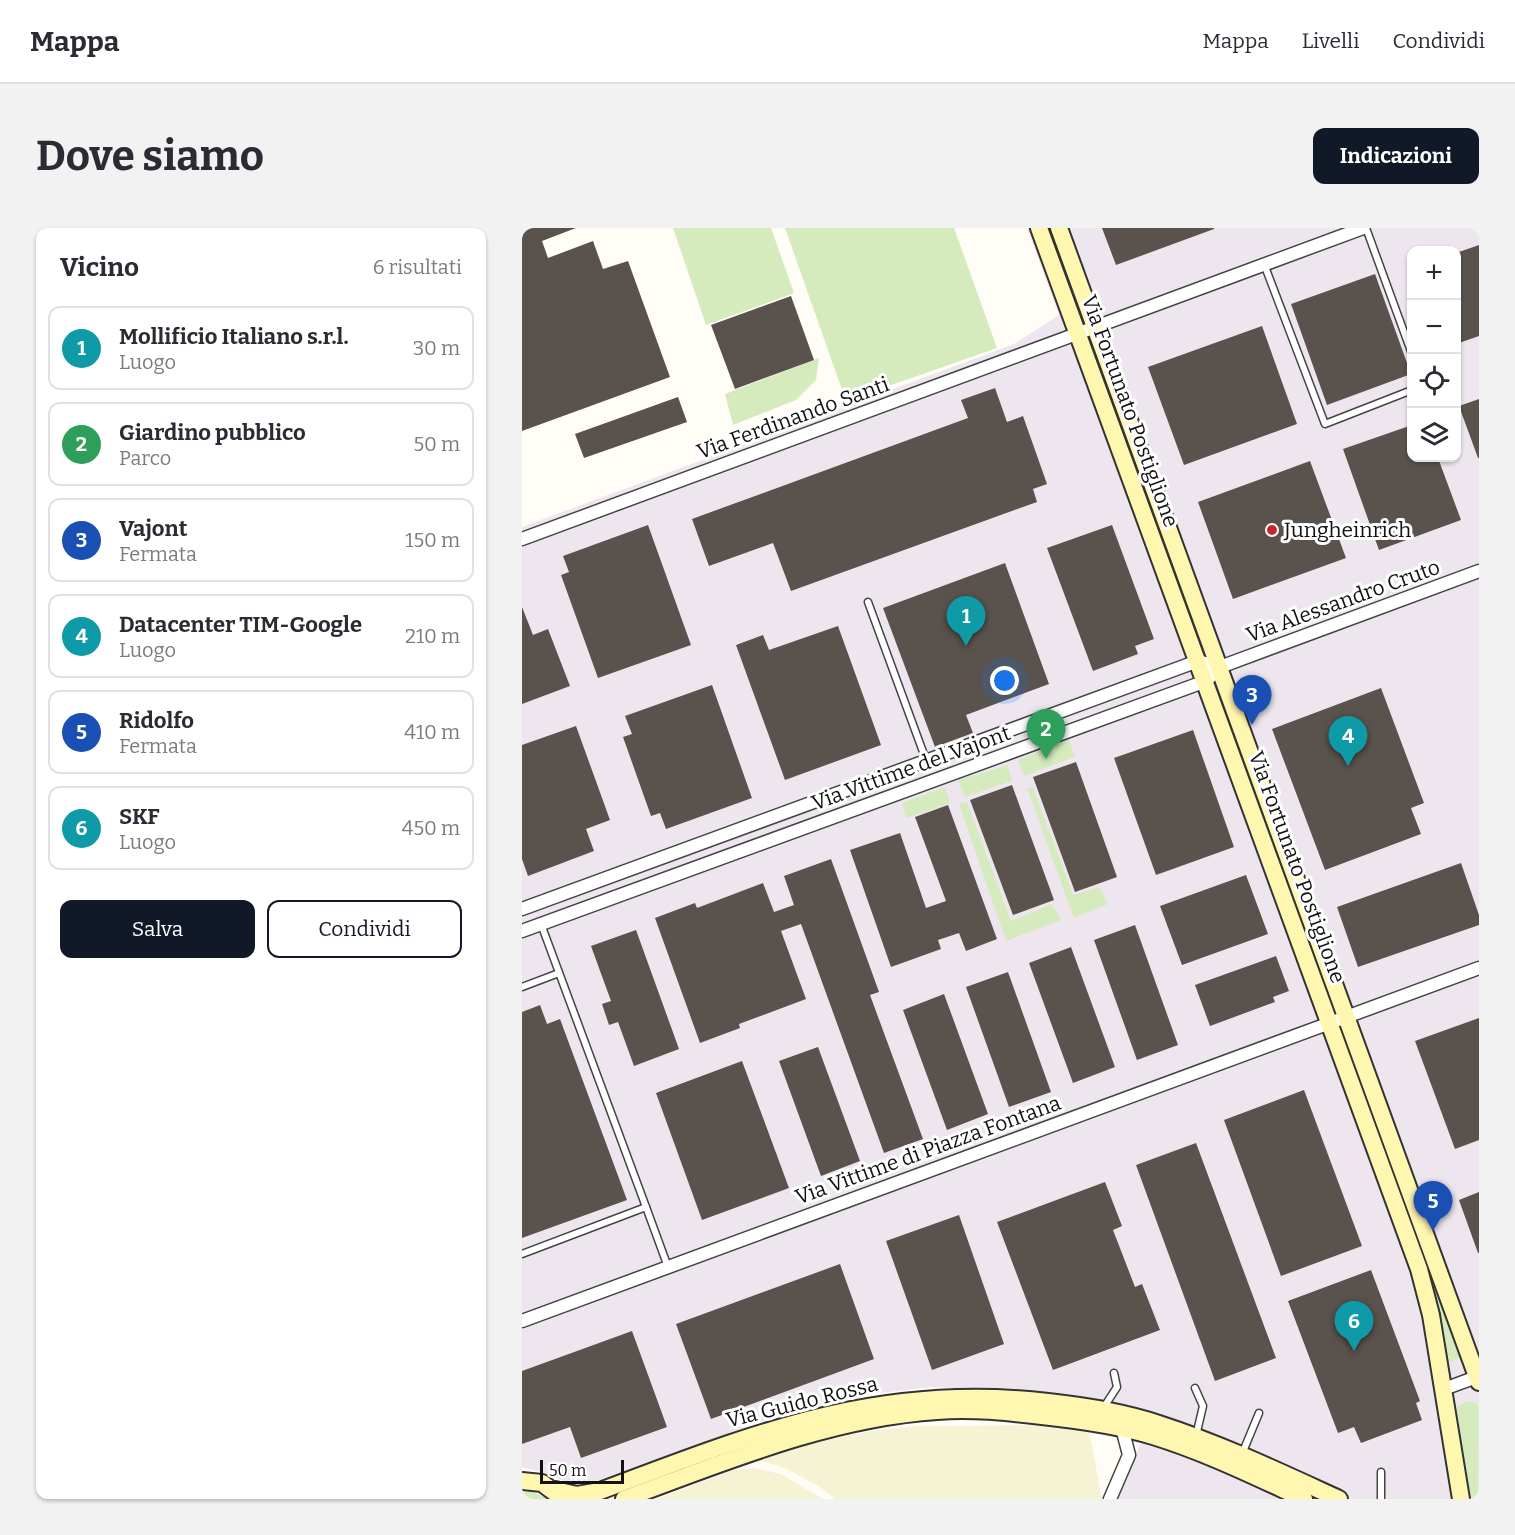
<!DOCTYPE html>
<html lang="it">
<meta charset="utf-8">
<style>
body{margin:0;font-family:Bitter,serif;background:#f2f2f3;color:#2b2b33}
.controls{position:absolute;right:18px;top:18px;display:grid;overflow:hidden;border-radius:12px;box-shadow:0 2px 4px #0004}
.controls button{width:54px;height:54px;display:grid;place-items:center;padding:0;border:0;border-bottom:2px solid #e1e1e2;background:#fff;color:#2b2b33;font:30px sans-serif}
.scale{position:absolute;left:18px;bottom:15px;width:84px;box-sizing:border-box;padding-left:6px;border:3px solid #111;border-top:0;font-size:16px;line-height:21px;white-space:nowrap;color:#111;-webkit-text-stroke:4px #fff;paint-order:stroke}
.you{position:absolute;left:483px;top:453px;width:21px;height:21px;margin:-15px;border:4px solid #fff;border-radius:50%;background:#1a73e8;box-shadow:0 0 0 9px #1a73e833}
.badge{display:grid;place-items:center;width:39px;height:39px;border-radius:50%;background:#111827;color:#fff;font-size:20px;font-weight:700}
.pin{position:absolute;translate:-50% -50px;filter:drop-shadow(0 2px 3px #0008)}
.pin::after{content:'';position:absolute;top:32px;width:21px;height:18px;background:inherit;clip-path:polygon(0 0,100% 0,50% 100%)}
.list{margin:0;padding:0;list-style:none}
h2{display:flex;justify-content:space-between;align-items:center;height:78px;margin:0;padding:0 24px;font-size:26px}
h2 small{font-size:20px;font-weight:400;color:#7c7c81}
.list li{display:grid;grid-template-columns:39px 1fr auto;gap:18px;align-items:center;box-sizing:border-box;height:84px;margin:0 12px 12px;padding:0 12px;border:2px solid #e1e1e2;border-radius:12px}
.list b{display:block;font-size:22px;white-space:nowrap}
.list p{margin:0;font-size:20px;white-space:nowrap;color:#7c7c81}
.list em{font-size:20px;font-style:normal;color:#7c7c81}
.actions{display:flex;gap:12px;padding:18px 24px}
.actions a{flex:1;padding:14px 0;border:2px solid #111827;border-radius:12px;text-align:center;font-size:21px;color:#111827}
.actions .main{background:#111827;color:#fff}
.icon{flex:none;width:33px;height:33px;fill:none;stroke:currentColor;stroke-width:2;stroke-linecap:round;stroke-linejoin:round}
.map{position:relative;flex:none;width:957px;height:1271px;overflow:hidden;border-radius:12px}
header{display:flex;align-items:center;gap:36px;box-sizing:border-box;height:84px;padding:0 30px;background:#fff;border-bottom:2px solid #e1e1e2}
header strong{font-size:28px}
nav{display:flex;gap:33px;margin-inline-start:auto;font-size:21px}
.intro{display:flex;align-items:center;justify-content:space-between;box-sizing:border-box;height:144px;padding:0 36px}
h1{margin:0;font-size:42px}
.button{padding:15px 27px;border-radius:12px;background:#111827;color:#fff;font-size:21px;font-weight:700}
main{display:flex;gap:36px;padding:0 36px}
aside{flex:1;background:#fff;border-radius:12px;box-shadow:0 2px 4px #0004}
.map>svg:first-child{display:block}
</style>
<header>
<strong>Mappa</strong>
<nav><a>Mappa</a><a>Livelli</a><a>Condividi</a></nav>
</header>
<div class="intro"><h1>Dove siamo</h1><a class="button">Indicazioni</a></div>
<main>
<aside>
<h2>Vicino<small>6 risultati</small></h2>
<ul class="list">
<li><span class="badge" style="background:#0f9aa8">1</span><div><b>Mollificio Italiano s.r.l.</b><p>Luogo</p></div><em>30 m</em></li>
<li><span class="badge" style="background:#2e9e5b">2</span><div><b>Giardino pubblico</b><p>Parco</p></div><em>50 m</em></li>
<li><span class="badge" style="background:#1a4fb4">3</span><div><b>Vajont</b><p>Fermata</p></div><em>150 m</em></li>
<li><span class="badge" style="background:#0f9aa8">4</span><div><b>Datacenter TIM-Google</b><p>Luogo</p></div><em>210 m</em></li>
<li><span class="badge" style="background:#1a4fb4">5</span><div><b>Ridolfo</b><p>Fermata</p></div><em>410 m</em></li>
<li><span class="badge" style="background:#0f9aa8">6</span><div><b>SKF</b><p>Luogo</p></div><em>450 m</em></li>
</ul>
<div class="actions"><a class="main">Salva</a><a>Condividi</a></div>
</aside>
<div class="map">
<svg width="957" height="1271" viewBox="0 0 957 1271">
<rect width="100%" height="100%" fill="#fffdf5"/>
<path fill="#eee6ef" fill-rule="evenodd" d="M505 0H957V1271H594L632 1185 598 1177 490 1163 411 1159 340 1167 247 1191 54 1260 29 1247 0 1239V299L492 116 537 87ZM890 22H934V230H890Z"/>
<g fill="#f6f3d4">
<path d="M514 1197 567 1203 580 1271H313L295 1257 260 1239 236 1232 270 1219 355 1202 396 1198Z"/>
<path d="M231 1240 259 1246 301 1271H135L212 1242Z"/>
</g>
<g fill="#d5ebbd">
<path d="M151 0H249L272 65 184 97Z"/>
<path d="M263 0H432L475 120 324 173Z"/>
<path d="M297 130 294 152 274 172 211 197 203 166Z"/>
<path d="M547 512 553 529 502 548 496 532Z"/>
<path d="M486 537 490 553 443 569 436 552Z"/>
<path d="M423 559 428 575 384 590 380 575Z"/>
<path d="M511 559 551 667 578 659 586 676 552 690 505 560Z"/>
<path d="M445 574 489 693 530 676 539 692 484 713 437 576Z"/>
<path d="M899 1012 938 1123V1129L930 1134 926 1133 911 1062 897 1013Z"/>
<path d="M944 1173 954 1175 957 1179 956 1271H948L934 1186 935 1180Z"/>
<path d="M9 1263 26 1271H0V1264Z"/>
</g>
<g fill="#5a524d">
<path d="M0 0H54L20 13 26 30 71 13 81 41 106 33 148 149 0 203Z"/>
<path d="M580 0H692V1L594 37Z"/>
<path d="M957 17V108L934 116V25Z"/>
<path d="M853 46 889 146 805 177 769 76Z"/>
<path d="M269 68 292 132 213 161 189 97Z"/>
<path d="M740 98 775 196 662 237 626 139Z"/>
<path d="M473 160 485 194 501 188 525 256 511 261 515 274 269 363 251 315 187 338 170 291 446 190 439 172Z"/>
<path d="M156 169 165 194 62 230 53 206Z"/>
<path d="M957 171V230H956L937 178Z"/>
<path d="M890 197V230H916L939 292 857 322 821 221Z"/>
<path d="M788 233 824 330 711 371 676 274Z"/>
<path d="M126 297 169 417 76 450 39 347 47 344 41 328Z"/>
<path d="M590 297 632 411 613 418 616 426 571 443 525 320Z"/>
<path d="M483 335 527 456 444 487 451 505 413 519 361 380Z"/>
<path d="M0 379 11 407 26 401 48 458 0 476Z"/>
<path d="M316 398 359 517 263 552 214 417 241 407 247 422Z"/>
<path d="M190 457 230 570 144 601 138 585 129 588 101 509 110 506 103 488Z"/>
<path d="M859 460 902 575 889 580 899 606 803 642 750 501Z"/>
<path d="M54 498 88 592 64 601 72 623 6 648 0 631V517Z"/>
<path d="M671 502 712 619 634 647 592 530Z"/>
<path d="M554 534 595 649 553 664 511 549Z"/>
<path d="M490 557 532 672 491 687 448 572Z"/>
<path d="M426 577 475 711 444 723 437 705 416 712 419 721 369 739 328 622 378 605 404 680 424 673 393 589Z"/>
<path d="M309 631 357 764 348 767 401 911 362 925 279 696 259 703 284 771 217 796 218 800 178 815 133 690 173 675 175 680 241 655 252 684 272 677 262 648Z"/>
<path d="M939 635 957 687V697L836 739 815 679Z"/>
<path d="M724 647 746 706 660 737 638 678Z"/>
<path d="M613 697 656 817 615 832 572 712Z"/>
<path d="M114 702 157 821 112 838 96 794 87 797 80 776 89 773 69 718Z"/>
<path d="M549 719 593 839 551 855 507 735Z"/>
<path d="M754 728 767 763 751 769 753 774 688 798 673 757Z"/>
<path d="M486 744 529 864 487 879 444 759Z"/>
<path d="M422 766 466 886 425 902 381 782Z"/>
<path d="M18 777 25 796 38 791 105 972 0 1010V784Z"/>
<path d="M957 790V912L933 921 893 813Z"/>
<path d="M296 819 338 933 299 948 257 833Z"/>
<path d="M220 833 267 960 180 992 134 865Z"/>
<path d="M782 862 840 1018 759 1048 702 892Z"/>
<path d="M674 915 754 1130 693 1153 614 937Z"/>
<path d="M583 954 600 998 591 1002 613 1059 620 1056 638 1102 531 1142 475 994Z"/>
<path d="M957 964V1025H956L937 972Z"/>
<path d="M437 987 482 1116 410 1142 364 1013Z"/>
<path d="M318 1036 352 1131 189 1191 154 1096Z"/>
<path d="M849 1042 898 1173 894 1175 900 1192 839 1215 832 1199 816 1205 766 1073Z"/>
<path d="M110 1103 145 1199 59 1230 48 1199 0 1216V1143Z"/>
</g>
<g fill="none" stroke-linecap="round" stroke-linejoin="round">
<defs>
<g id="lane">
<path d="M844 0 890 126"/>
<path d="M742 36 803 196 890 162"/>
<path d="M346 374 404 532"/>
<path d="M0 759 37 745"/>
<path d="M124 979 146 1039"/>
<path d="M0 1026 124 979 19 696"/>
<path d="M673 1160 681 1178 674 1208"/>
<path d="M582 1179 595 1159 592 1145"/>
<path d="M720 1226 737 1185"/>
<path d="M859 1244V1271"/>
</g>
<g id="street">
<path d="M0 311 841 0"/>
<path d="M0 681 676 433 698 439"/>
<path d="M0 703 684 453 698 439 957 343"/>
<path d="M0 1093 957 740"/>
<path d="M922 1161 957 1148"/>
<path d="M588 1271 607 1227 600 1200"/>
</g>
<g id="secondary">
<path d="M517 0 897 1041 909 1087 939 1271"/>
<path d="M537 0 957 1154"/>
<path d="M0 1253 20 1255 40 1270"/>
<path d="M33 1262 55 1267 78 1263C233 1205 356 1154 526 1174 563 1178 601 1184 637 1196 699 1216 758 1244 817 1271"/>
<path d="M102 1271C203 1234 307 1190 415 1183 450 1180 485 1184 520 1188 557 1192 595 1197 631 1208 683 1224 732 1248 782 1271"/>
</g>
</defs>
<use href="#lane" stroke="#444" stroke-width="9"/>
<use href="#street" stroke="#444" stroke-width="15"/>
<use href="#secondary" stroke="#333" stroke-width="20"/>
<use href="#lane" stroke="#fff" stroke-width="6"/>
<use href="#street" stroke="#fff" stroke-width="12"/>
<use href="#secondary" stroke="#fff6b0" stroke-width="16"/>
</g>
<circle fill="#c4262e" stroke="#fff" stroke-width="2" cx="750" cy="302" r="6"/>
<g text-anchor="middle" stroke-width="6" stroke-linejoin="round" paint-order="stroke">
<g font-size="21" fill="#111" stroke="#fff">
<text transform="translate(608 183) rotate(70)" y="7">Via Fortunato Postiglione</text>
<text transform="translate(271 190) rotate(-20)" y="7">Via Ferdinando Santi</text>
<text transform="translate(821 373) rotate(-20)" y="7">Via Alessandro Cruto</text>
<text transform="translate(389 540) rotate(-20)" y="7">Via Vittime del Vajont</text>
<text transform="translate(775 639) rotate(70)" y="7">Via Fortunato Postiglione</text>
<text transform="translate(406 922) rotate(-20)" y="7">Via Vittime di Piazza Fontana</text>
<text transform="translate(280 1174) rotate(-14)" y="7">Via Guido Rossa</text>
</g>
<g font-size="21" fill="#111" stroke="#fff" text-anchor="start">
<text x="762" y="309">Jungheinrich</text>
</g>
</g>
</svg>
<div class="controls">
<button>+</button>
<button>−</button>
<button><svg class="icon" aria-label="locate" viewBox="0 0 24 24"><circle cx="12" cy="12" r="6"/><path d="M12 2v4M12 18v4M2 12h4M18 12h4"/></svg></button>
<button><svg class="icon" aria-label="layers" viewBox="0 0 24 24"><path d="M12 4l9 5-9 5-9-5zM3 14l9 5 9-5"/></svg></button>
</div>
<div class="scale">50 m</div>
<div class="you"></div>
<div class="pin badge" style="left:444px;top:418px;background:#0f9aa8">1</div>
<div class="pin badge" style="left:524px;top:531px;background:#2e9e5b">2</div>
<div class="pin badge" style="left:730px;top:497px;background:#1a4fb4">3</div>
<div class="pin badge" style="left:826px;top:538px;background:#0f9aa8">4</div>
<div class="pin badge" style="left:911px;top:1003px;background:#1a4fb4">5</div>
<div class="pin badge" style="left:832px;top:1123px;background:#0f9aa8">6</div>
</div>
</main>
